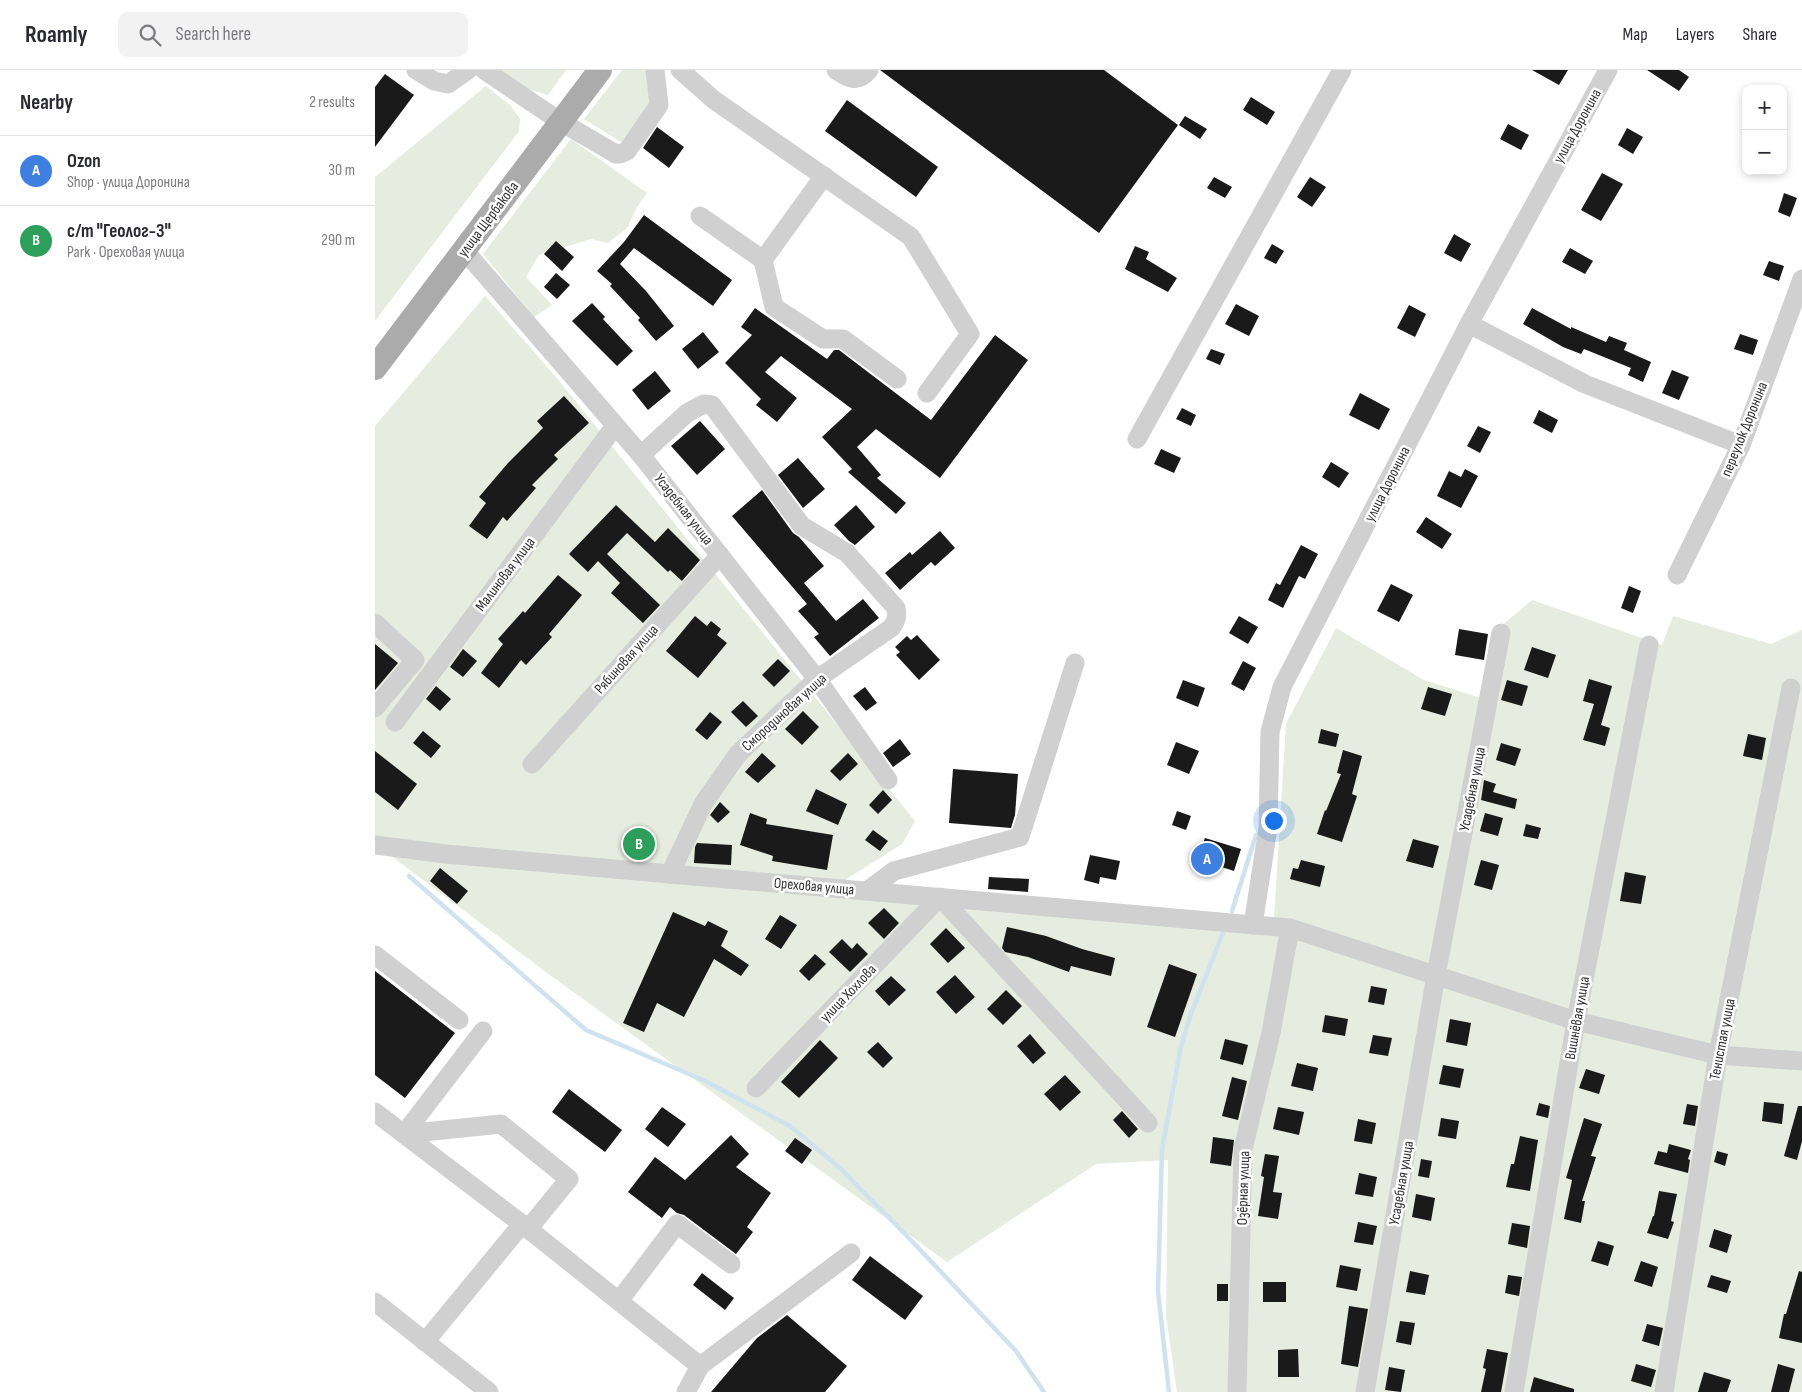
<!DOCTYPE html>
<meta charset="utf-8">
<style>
body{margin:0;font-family:"Sofia Sans Condensed",sans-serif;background:#f2f2f3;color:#2b2b33}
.controls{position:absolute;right:15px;top:15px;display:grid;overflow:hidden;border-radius:10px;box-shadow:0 2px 8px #0003}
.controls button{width:45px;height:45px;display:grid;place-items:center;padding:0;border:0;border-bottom:1px solid #e1e1e2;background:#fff;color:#2b2b33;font:25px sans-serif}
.you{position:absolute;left:898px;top:750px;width:18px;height:18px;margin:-12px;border:4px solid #fff;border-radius:50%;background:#1a73e8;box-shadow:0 0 0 8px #1a73e833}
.badge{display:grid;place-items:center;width:32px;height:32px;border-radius:50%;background:#111827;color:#fff;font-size:16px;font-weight:700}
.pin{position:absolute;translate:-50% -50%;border:2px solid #fff;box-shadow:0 1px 5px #0006}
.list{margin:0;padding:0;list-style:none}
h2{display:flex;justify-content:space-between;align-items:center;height:65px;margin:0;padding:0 20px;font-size:21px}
h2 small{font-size:16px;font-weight:400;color:#7c7c81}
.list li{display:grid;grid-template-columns:32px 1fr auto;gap:15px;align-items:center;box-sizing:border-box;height:70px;padding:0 20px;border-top:1px solid #e1e1e2}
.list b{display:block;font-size:19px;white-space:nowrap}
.list p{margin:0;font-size:16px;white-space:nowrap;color:#7c7c81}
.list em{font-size:16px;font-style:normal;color:#7c7c81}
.icon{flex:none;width:28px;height:28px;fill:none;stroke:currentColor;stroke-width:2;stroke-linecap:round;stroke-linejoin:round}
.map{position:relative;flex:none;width:1427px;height:1322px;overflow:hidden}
header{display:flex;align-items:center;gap:30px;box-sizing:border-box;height:70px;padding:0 25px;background:#fff;border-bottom:1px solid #e1e1e2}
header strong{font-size:24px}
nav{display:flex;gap:28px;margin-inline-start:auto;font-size:18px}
.search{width:350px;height:45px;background:#f2f2f3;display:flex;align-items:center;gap:12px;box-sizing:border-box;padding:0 18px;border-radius:10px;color:#7c7c81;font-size:19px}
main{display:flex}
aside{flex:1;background:#fff}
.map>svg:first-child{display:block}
</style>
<header>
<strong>Roamly</strong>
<div class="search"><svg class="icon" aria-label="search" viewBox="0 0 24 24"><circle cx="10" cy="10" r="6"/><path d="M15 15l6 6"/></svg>Search here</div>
<nav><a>Map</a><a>Layers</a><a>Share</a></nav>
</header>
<main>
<aside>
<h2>Nearby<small>2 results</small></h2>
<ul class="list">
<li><span class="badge" style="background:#3f7fe0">A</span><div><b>Ozon</b><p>Shop · улица Доронина</p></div><em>30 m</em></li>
<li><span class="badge" style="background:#2e9e5b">B</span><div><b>с/т &quot;Геолог-3&quot;</b><p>Park · Ореховая улица</p></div><em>290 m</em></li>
</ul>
</aside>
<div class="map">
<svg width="1427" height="1322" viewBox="0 0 1427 1322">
<rect width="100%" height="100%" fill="#fff"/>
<g fill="#e6ecdf">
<path d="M126 0H191L173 25 148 18Z"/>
<path d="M247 0H273L276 33 246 72 209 49Z"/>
<path d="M111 16 136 36 145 49 144 61 0 251V107Z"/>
<path d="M196 69 272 123 262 137 252 158 233 173 216 169 164 185 151 207 177 235 159 247 108 184Z"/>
<path d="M110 226 181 307 540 751 527 774 470 810 898 866 911 654 961 558 1049 610 1106 628 1119 562 1157 530 1287 575 1298 546 1396 574 1427 560V1322H802L791 1245 793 1090 721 1094 572 1192 168 900 0 774V356Z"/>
</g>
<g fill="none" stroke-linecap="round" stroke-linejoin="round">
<g stroke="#cfe2ee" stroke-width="4.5">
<path d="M34 806 211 960 328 1010 415 1056 465 1098 531 1165 641 1281 669 1322"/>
<path d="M857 841 881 765"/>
<path d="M794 1322 783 1221 787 1079 806 976 816 944 849 860"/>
</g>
</g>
<g fill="#1a1a1a">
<path d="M505 0H729L803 55 724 163Z"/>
<path d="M1157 0H1193L1184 15Z"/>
<path d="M1272 0H1304L1314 7 1304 21Z"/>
<path d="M10 4 39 25 0 77V17Z"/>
<path d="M876 27 900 42 892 55 868 40Z"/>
<path d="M472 30 563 97 541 127 450 61Z"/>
<path d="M810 46 832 59 825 69 804 55Z"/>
<path d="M1133 54 1154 65 1146 80 1125 69Z"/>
<path d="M282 57 309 77 294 98 268 78Z"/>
<path d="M1252 58 1268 67 1258 84 1243 75Z"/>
<path d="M1227 103 1248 114 1226 151 1206 140Z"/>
<path d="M839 107 857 117 850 128 832 118Z"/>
<path d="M935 107 951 117 937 137 922 127Z"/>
<path d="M1409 123 1422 128 1415 147 1403 142Z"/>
<path d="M269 145 357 210 338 236 259 178 245 194 271 221 299 256 281 271 263 250 265 248 235 216 237 214 222 201 249 172Z"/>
<path d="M1079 164 1096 174 1086 192 1069 183Z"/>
<path d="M181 171 199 187 187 201 169 184Z"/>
<path d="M897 174 909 181 901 194 889 188Z"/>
<path d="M760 176 774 182 771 189 802 208 793 222 750 199Z"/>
<path d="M1195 178 1218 191 1210 204 1187 192Z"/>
<path d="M1394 191 1409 196 1404 211 1388 205Z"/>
<path d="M181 203 195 215 182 229 169 217Z"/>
<path d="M217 233 230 247 228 249 258 281 242 296 197 251Z"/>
<path d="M861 234 884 246 874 266 850 254Z"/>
<path d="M1034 235 1051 244 1040 267 1022 258Z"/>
<path d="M380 238 452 289 459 280H464L556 350 620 265 653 290 565 408 501 359 482 377 506 405 502 408 531 433 521 444 473 402 477 399 447 367 477 339 406 286 390 302 422 328 402 352 381 335 386 329 350 293 377 265 366 257Z"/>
<path d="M1157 238 1196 259V257L1231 272 1234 266 1252 273 1249 280 1276 292 1268 312 1253 305 1256 298 1209 279 1206 284 1188 277 1148 254Z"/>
<path d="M328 262 344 282 323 299 307 279Z"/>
<path d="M1365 264 1383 270 1378 285 1359 279Z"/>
<path d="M836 279 850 284 845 295 831 289Z"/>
<path d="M1297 300 1314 307 1304 330 1287 323Z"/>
<path d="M280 301 296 321 273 340 257 320Z"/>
<path d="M985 323 1015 339 1004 360 974 345Z"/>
<path d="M189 326 214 353 179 385 183 389 157 415 161 418 132 451 128 447 112 469 94 456 111 433 104 427 133 393 168 358 162 351Z"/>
<path d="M807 338 821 345 816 356 801 349Z"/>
<path d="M1164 340 1183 350 1177 363 1158 353Z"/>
<path d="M325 351 350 379 322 405 296 376Z"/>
<path d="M1103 356 1116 362 1105 383 1092 376Z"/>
<path d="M786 379 806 388 799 403 779 394Z"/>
<path d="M423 388 450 419 428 438 403 405Z"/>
<path d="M956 392 974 403 964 418 947 407Z"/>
<path d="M1090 399 1103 406 1086 438 1062 426 1074 401 1086 407Z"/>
<path d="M387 420 418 463 424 467 449 496 429 513 461 551 488 529 504 548 455 586 439 567 444 564 423 541 432 534 357 446Z"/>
<path d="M241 435 280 472 293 458 325 490 307 511 295 500 293 502 252 463 232 484 285 535 268 553 236 523 245 513 223 491 213 502 194 484Z"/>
<path d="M481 435 500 457 480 475 474 471 459 455Z"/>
<path d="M1051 447 1077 464 1067 479 1041 462Z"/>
<path d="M565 461 580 478 560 496 556 492 525 520 510 503 535 482 537 485Z"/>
<path d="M926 475 943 484 930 509 924 506 908 538 893 530 901 513 905 515Z"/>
<path d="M183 505 207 525 174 564 177 567 151 595 146 590 124 618 106 603 128 574 123 569 148 541 150 543Z"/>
<path d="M1016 514 1038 525 1024 552 1002 541Z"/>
<path d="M1254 516 1266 521 1258 543 1246 538Z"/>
<path d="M320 546 332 556 336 551 346 559 342 565 352 573 323 608 291 581Z"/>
<path d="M864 546 883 557 873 574 854 563Z"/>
<path d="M1084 559 1113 564 1109 590 1080 585Z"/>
<path d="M542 565 565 590 544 610 521 585 525 582 520 577 532 566 536 570Z"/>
<path d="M0 574 23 593 0 620Z"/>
<path d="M1157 577 1181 585 1173 608 1149 600Z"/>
<path d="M88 579 102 591 88 607 75 597Z"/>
<path d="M403 589 415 601 399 617 387 605Z"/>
<path d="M868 591 881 598 869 621 856 614Z"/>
<path d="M1214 609 1237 616 1226 655 1235 658 1230 676 1208 670 1219 634 1208 631Z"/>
<path d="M808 610 830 618 823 637 801 628Z"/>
<path d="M1132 610 1153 616 1147 636 1126 630Z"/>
<path d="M61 616 76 629 65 641 51 629Z"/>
<path d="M490 617 502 633 491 641 478 626Z"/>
<path d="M1053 617 1077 624 1070 646 1046 639Z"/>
<path d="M368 631 383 646 371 657 356 642Z"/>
<path d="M428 641 444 657 427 675 410 659Z"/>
<path d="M335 642 347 652 332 670 320 660Z"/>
<path d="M946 659 964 664 961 677 943 673Z"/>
<path d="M48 661 66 676 56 688 38 673Z"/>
<path d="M1373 664 1391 668 1387 690 1368 686Z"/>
<path d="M525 669 536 684 518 697 508 683Z"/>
<path d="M801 672 824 681 814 704 792 695Z"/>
<path d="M1126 673 1146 679 1140 696 1121 690Z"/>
<path d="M968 680 987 686 977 724 982 726 967 772 942 764 950 740 951 741 966 704 962 703Z"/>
<path d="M0 681 42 714 23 740 0 722Z"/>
<path d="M387 683 401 696 383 713 370 702Z"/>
<path d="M473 683 483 694 465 711 455 701Z"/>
<path d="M578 699 643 704 640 745 636 758 574 753Z"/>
<path d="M1109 710 1121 714 1118 722 1142 729 1140 739 1106 730Z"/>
<path d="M441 719 472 734 463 755 431 741Z"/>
<path d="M508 720 517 730 503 744 494 735Z"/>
<path d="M345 732 355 742 343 753 335 745Z"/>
<path d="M802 741 816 746 811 760 797 755Z"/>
<path d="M375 743 392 749 391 754 458 765 452 800 397 791 398 786 365 775Z"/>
<path d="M1110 743 1128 748 1123 766 1105 761Z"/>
<path d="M1151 754 1166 758 1163 769 1148 766Z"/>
<path d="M498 760 513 771 505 781 490 770Z"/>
<path d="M830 768 866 779 859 801 822 789Z"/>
<path d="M1038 769 1064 776 1058 798 1031 791Z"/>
<path d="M322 773 357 775 356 795 319 793 320 777Z"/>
<path d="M715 785 745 791 741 810 725 807 724 814 709 810Z"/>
<path d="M926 790 950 796 945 817 915 809 918 798 923 799Z"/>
<path d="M1106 790 1124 795 1117 820 1099 815Z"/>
<path d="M65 798 93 821 82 834 55 811Z"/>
<path d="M1250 802 1271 806 1266 834 1245 831Z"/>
<path d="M614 807 654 809 653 822 613 819Z"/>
<path d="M509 838 524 853 509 869 493 853Z"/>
<path d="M298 842 330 856 333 851 353 861 346 876 374 895 366 906 339 889 309 947 282 933 269 962 248 953Z"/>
<path d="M405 845 422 855 406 879 390 869Z"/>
<path d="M632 857 671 866 707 879 740 888 736 906 696 896 694 902 653 887 630 882 627 878Z"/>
<path d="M571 858 590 878 573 893 555 874Z"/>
<path d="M467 869 477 879 482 873 493 884 475 902 454 882Z"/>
<path d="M440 884 451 894 434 911 424 901Z"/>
<path d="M794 894 822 904 800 967 772 957Z"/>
<path d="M0 901 80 963 30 1028 0 1005Z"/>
<path d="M580 905 600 927 581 944 561 922Z"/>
<path d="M516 906 531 920 514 936 500 921Z"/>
<path d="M996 916 1012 919 1009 935 993 932Z"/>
<path d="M631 920 647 936 628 955 612 939Z"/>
<path d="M950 945 973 949 970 966 947 962Z"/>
<path d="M1075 949 1096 953 1092 976 1071 972Z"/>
<path d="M655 964 671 983 658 994 642 976Z"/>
<path d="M998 965 1017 968 1013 986 994 983Z"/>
<path d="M850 969 873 975 868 995 845 989Z"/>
<path d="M445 970 463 988 424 1028 406 1012Z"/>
<path d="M503 972 518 988 508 998 492 982Z"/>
<path d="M922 993 943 998 938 1021 916 1016Z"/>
<path d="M1068 995 1089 999 1085 1018 1064 1014Z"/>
<path d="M1211 999 1230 1005 1224 1024 1204 1018Z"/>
<path d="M690 1005 706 1022 685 1041 669 1024Z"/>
<path d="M857 1007 872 1011 863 1050 847 1046Z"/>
<path d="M194 1019 247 1060 230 1082 177 1042Z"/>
<path d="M1389 1032 1409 1034 1407 1054 1387 1051Z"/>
<path d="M1164 1033 1175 1036 1173 1048 1161 1045Z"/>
<path d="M1312 1034 1323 1036 1320 1056 1308 1054Z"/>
<path d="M1423 1036H1427V1071L1422 1090 1409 1086Z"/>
<path d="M287 1037 311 1054 293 1077 270 1059Z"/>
<path d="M903 1037 929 1042 924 1065 898 1059Z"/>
<path d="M747 1041 763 1059 754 1068 738 1050Z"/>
<path d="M1066 1048 1084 1051 1081 1069 1063 1066Z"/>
<path d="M1209 1048 1227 1054 1216 1086 1221 1087 1207 1131H1210L1206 1153 1189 1149 1197 1110 1191 1108Z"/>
<path d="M983 1049 1001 1053 997 1074 979 1071Z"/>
<path d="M356 1065 374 1084 361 1097 396 1123 372 1157 378 1162 361 1184 309 1145 302 1143 295 1137 287 1148 253 1122 280 1087 310 1110Z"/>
<path d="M1145 1066 1163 1070 1155 1121 1131 1117 1136 1094H1139Z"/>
<path d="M838 1067 859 1070 856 1096 835 1093Z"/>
<path d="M420 1068 437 1080 427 1094 410 1081Z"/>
<path d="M1294 1074 1316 1080 1313 1089 1315 1090 1313 1103 1279 1094 1283 1081 1292 1083Z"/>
<path d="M1342 1081 1353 1084 1350 1096 1339 1092Z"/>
<path d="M890 1084 904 1086 898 1122 907 1123 903 1149 883 1146 889 1107 886 1106Z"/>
<path d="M1046 1089 1057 1091 1054 1108 1043 1106Z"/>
<path d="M984 1103 1002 1107 998 1127 980 1124Z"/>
<path d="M1284 1121 1302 1124 1296 1151 1299 1152 1293 1169 1272 1163 1278 1146H1279Z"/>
<path d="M1041 1124 1060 1128 1056 1151 1037 1147Z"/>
<path d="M983 1152 1002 1156 998 1175 979 1172Z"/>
<path d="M1137 1153 1155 1156 1152 1178 1133 1174Z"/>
<path d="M1339 1159 1357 1165 1352 1183 1334 1177Z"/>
<path d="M1223 1171 1239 1176 1233 1196 1216 1191Z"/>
<path d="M495 1186 548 1226 530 1250 477 1210Z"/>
<path d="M1266 1191 1283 1197 1277 1217 1259 1211Z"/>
<path d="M965 1195 986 1199 982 1221 961 1217Z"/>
<path d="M1035 1201 1054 1205 1050 1225 1031 1222Z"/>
<path d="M1424 1201 1427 1202V1273L1404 1268 1409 1244H1411Z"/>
<path d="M327 1203 359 1228 350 1240 318 1215Z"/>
<path d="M1133 1205 1147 1207 1144 1226 1130 1223Z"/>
<path d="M1336 1205 1356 1211 1352 1223 1332 1217Z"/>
<rect x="888" y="1212" width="23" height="20"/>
<rect x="842" y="1214" width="11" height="17"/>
<path d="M974 1236 993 1239 983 1297 966 1294Z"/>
<path d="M412 1245 472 1296 450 1322H336L382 1268Z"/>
<path d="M1025 1251 1040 1253 1036 1275 1021 1272Z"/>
<path d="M1272 1254 1288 1258 1284 1276 1267 1271Z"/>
<path d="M923 1279 924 1307H903V1280Z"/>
<path d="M1112 1279 1133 1283 1126 1322H1106L1111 1299 1108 1298Z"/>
<path d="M1261 1294 1281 1300 1276 1317 1256 1311Z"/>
<path d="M1403 1294 1420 1299 1414 1322H1396Z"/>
<path d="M1014 1297 1030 1300 1026 1322 1010 1320Z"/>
<path d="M1329 1302 1356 1310 1352 1322H1323Z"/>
<path d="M1159 1307 1199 1319V1322H1155Z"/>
</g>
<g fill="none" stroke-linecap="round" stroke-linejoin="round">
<g stroke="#d0d0d0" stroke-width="19">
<path d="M41 0 59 11 73 14 93 0"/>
<path d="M109 0 186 52 241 84H245L252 81 284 35 280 0"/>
<path d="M305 0 339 30 536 167 595 264 552 323"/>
<path d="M461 0C473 8 483 14 494 0"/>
<path d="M325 146 388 190 449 106"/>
<path d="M89 180 266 385 442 609 513 710"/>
<path d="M388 190 399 237 448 269H468L522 309"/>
<path d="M1094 254 1210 314 1366 375"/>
<path d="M762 369 967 0"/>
<path d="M266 385 312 343 329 334 337 335 427 456 472 483 521 538C523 547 521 551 516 558L442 609 363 684 328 734 295 804"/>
<path d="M1302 505 1366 375 1427 209"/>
<path d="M0 553 40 590 0 638"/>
<path d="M20 652 240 356"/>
<path d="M157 694 345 485"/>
<path d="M0 775 71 784 295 804 915 858 1201 951 1343 985 1427 991"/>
<path d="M492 821 519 801 645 767 700 593"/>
<path d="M878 855 893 758 895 662 907 617 1094 254 1233 0"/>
<path d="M0 885 84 950"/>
<path d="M108 961 29 1064 126 1054 194 1109 154 1158"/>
<path d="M381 1018 565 827 773 1053"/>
<path d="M0 1042 147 1154 325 1296 476 1183"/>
<path d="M244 1231 302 1154 356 1194"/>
<path d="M0 1232 114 1322"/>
<path d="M50 1272 147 1154"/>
<path d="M311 1322 325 1296"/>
<path d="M862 1322 868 1079 896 963 915 858"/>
<path d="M990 1322 1061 905 1126 563"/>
<path d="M1139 1322 1201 951 1274 575"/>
<path d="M1289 1322 1343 985 1416 618"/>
</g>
<path stroke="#ababab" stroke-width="24" d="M0 298 225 0"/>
</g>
<g text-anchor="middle" stroke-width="5" stroke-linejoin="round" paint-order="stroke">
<g font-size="15" fill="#333" stroke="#fff">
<text transform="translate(1202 56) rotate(-61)" y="5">улица Доронина</text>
<text transform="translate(113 149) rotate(-53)" y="5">улица Щербакова</text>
<text transform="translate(1369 359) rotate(-68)" y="5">переулок Доронина</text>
<text transform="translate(1012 414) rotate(-63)" y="5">улица Доронина</text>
<text transform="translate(309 439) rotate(52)" y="5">Усадебная улица</text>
<text transform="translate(130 504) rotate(-53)" y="5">Малиновая улица</text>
<text transform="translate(251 589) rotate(-48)" y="5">Рябиновая улица</text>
<text transform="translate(409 642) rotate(-42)" y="5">Смородиновая улица</text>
<text transform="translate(1097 719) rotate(-79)" y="5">Усадебная улица</text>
<text transform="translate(439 816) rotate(5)" y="5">Ореховая улица</text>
<text transform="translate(473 923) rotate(-46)" y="5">улица Хохлова</text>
<text transform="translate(1202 948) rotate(-80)" y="5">Вишнёвая улица</text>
<text transform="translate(1347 969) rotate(-79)" y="5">Тенистая улица</text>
<text transform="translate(1026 1113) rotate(-80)" y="5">Усадебная улица</text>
<text transform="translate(868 1118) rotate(-88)" y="5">Озёрная улица</text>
</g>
</g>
</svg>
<div class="controls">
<button>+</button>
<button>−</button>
</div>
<div class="you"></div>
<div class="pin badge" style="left:832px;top:789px;background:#3f7fe0">A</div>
<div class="pin badge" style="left:264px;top:774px;background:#2e9e5b">B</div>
</div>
</main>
